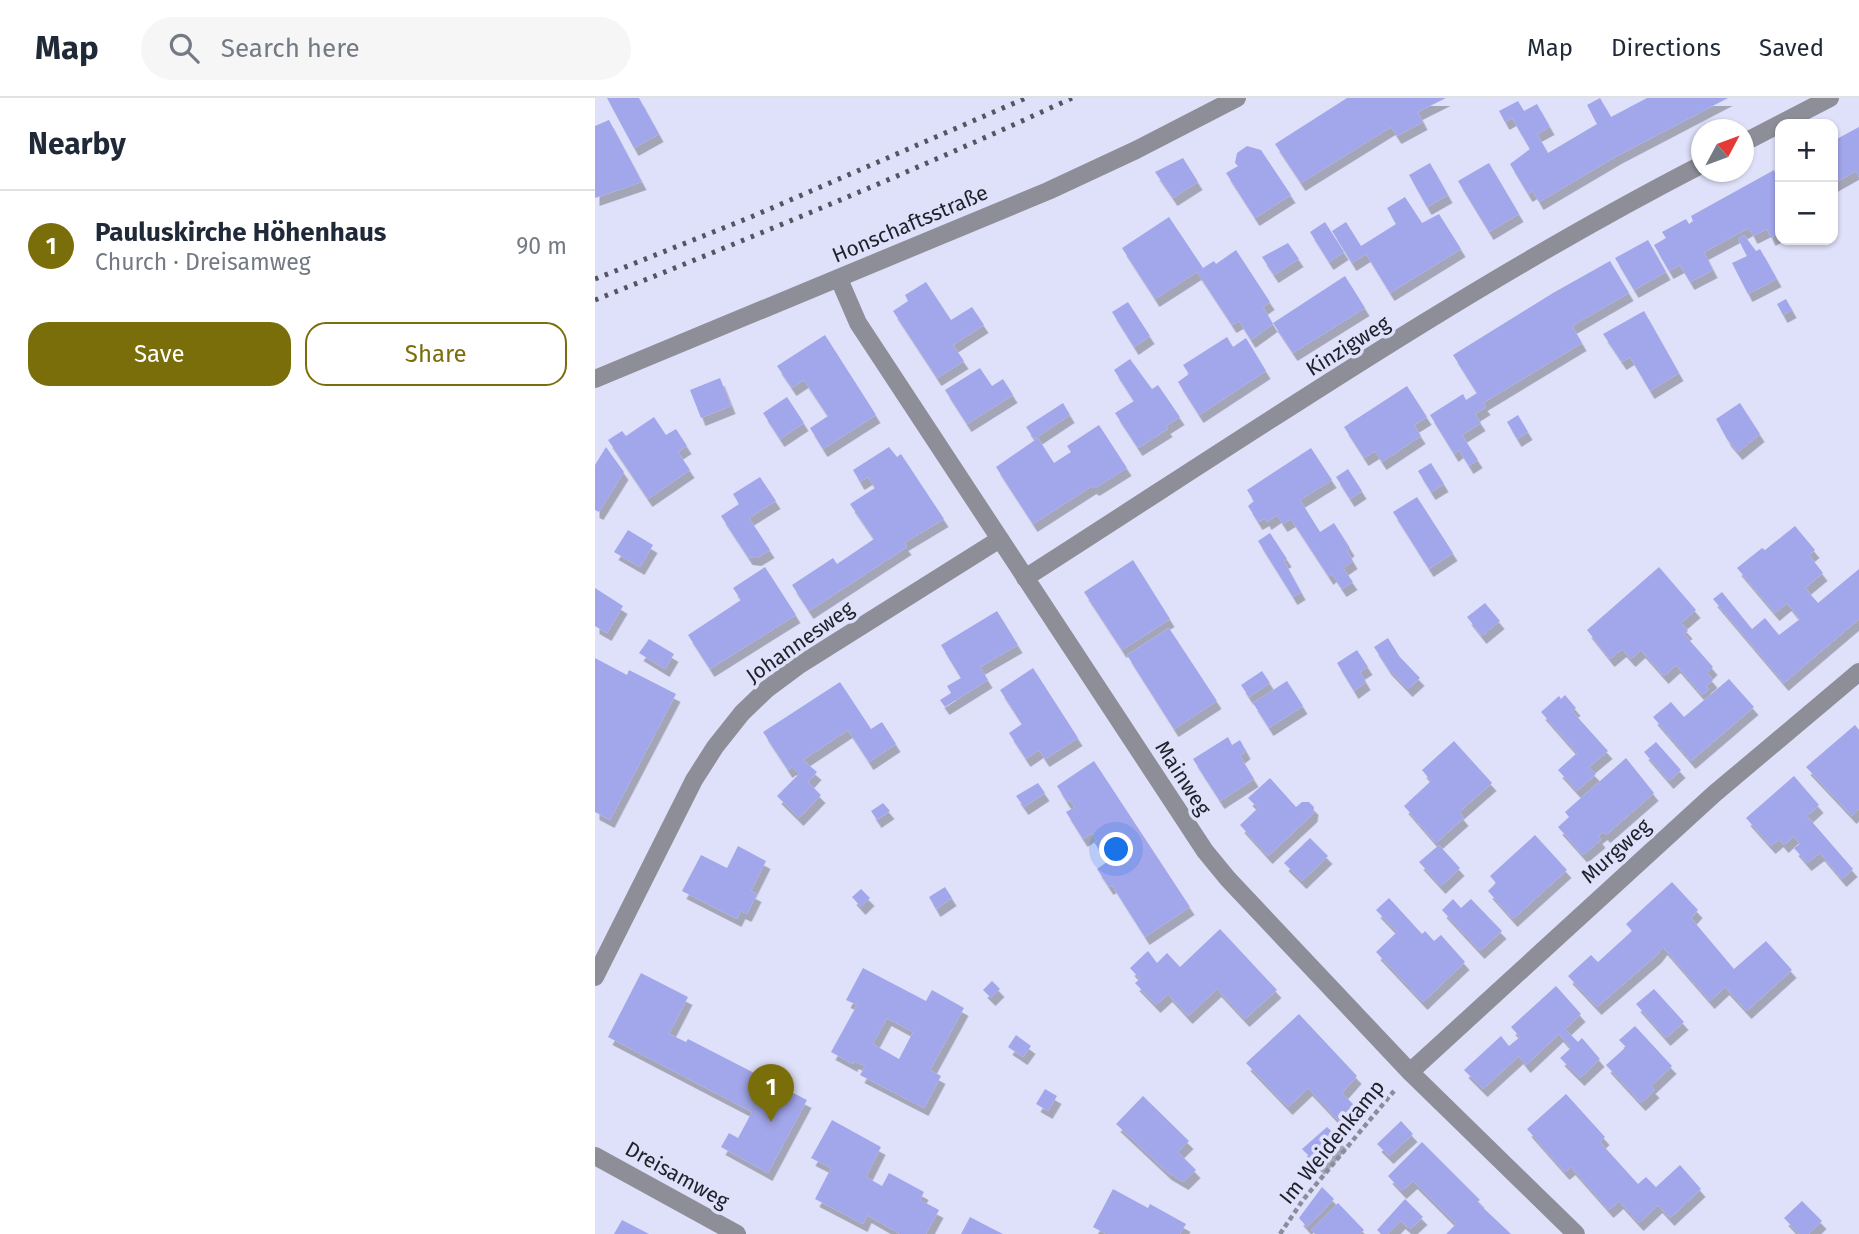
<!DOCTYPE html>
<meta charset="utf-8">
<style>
body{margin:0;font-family:"Fira Sans",sans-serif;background:#f6f6f7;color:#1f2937}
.controls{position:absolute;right:21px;top:21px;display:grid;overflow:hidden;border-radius:14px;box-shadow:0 2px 5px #0004}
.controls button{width:63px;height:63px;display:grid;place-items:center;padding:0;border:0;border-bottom:2px solid #e0e1e3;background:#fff;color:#1f2937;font:35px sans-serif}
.compass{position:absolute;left:1096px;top:21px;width:63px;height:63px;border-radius:50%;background:#fff;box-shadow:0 2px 5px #0004;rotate:49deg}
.you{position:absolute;left:522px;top:752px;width:24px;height:24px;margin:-18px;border:5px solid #fff;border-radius:50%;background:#1a73e8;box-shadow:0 0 0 10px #1a73e833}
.badge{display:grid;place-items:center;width:46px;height:46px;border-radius:50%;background:#7a6e0b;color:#fff;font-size:23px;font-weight:700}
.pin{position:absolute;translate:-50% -58px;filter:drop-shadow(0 2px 4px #0008)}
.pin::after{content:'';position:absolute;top:37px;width:24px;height:21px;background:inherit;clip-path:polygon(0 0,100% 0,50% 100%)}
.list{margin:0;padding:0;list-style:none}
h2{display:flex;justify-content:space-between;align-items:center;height:91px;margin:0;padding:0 28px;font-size:30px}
h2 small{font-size:23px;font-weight:400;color:#747a83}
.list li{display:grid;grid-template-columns:46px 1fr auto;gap:21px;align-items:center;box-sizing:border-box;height:112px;padding:0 28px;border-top:2px solid #e0e1e3}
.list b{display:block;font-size:26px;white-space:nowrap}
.list p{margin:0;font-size:23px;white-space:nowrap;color:#747a83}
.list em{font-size:23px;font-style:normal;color:#747a83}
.actions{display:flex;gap:14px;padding:21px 28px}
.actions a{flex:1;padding:16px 0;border:2px solid #7a6e0b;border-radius:21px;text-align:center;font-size:24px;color:#7a6e0b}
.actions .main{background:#7a6e0b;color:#fff}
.icon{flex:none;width:38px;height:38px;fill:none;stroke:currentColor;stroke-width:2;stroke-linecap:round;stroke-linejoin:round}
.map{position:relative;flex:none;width:1264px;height:1136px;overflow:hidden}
header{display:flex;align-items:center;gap:42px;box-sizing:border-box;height:98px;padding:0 35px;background:#fff;border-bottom:2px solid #e0e1e3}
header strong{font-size:33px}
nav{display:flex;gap:38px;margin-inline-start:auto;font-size:24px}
.search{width:490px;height:63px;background:#f6f6f7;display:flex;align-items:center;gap:18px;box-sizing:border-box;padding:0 24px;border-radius:38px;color:#747a83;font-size:26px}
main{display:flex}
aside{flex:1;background:#fff}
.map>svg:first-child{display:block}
</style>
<header>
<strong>Map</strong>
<div class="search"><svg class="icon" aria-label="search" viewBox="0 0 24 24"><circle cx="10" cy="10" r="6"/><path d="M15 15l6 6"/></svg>Search here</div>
<nav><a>Map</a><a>Directions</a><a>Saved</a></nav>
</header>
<main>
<aside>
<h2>Nearby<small></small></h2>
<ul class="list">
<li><span class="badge">1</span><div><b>Pauluskirche Höhenhaus</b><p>Church · Dreisamweg</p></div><em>90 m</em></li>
</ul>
<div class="actions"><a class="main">Save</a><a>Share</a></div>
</aside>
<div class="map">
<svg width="1264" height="1136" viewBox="0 0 1264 1136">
<defs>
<filter id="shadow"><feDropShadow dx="4.5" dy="8" stdDeviation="0" flood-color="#0004"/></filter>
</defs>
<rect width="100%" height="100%" fill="#dfe1fa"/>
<g fill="#a2a6ea" fill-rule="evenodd" filter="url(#shadow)">
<path d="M12 0H44L64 36 39 50Z"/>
<path d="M752 0H851L823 14 828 24 802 38 796 29 706 85 680 46Z"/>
<path d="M1005 0 1016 19 1052 0H1133L1022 58 944 104 938 93 933 96 915 66 935 51 917 20 910 24 904 13 923 3 929 13 942 6 955 29 942 36 953 55 1002 26 992 7Z"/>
<path d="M14 22 47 84 0 100V28Z"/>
<path d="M1264 29V79L1261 73 1238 86V43Z"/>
<path d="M652 48 666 52 696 97 660 120 631 75 643 68 640 65 642 55Z"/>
<path d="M588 60 603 84 578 100 560 74Z"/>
<path d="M835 65 853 97 832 109 814 77Z"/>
<path d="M894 65 924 116 894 134 863 83Z"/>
<path d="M1179 72 1180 75 1185 73V135L1176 140 1172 131 1158 138 1154 130 1109 154 1118 172 1095 184 1085 167 1074 173 1059 147 1071 140 1067 134 1091 121 1094 126 1098 123 1096 118Z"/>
<path d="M810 99 827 125 844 116 866 151 795 195 771 156 757 165 737 133 751 124 766 148 801 126 792 110Z"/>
<path d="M574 119 608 170 619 163 621 166 641 152 675 204 668 209 678 226 656 242 644 223 637 227 602 174 560 201 527 150Z"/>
<path d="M730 124 749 154 734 164 715 134Z"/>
<path d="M1149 137 1161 153 1165 151 1182 181 1153 196 1137 165 1152 158 1143 141Z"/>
<path d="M1053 142 1071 174 1039 192 1020 160Z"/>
<path d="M693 145 704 161 679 177 667 159Z"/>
<path d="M1015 163 1034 195 977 228 987 245 888 305 891 309 880 316 886 325 867 337 883 362 874 368 864 352 859 356 835 317 868 296 871 302 882 295 858 257 958 195Z"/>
<path d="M750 178 770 210 698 255 678 225Z"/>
<path d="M331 184 356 222 377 209 389 227 358 247 369 263 342 280 298 213 313 203 310 197Z"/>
<path d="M1191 201 1197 212 1188 217 1182 206Z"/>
<path d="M533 204 555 238 539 249 517 214Z"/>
<path d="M1049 213 1084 275 1055 293 1035 259 1027 264 1008 236Z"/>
<path d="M230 237 281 317 228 351 215 330 233 318 209 282 197 290 182 268Z"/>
<path d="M632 239 638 249 651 240 671 273 604 317 583 284 594 276 588 267Z"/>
<path d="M535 261 557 291 563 287 585 319 571 328 573 331 543 350 520 315 539 303 519 272Z"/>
<path d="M385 270 397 288 408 281 418 297 372 326 350 292Z"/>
<path d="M125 280 136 308 106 320 95 292Z"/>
<path d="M812 288 832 319 819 327 826 338 787 364 780 353 769 360 749 329Z"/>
<path d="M192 299 209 325 185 341 168 315Z"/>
<path d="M468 305 475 317 439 341 431 329Z"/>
<path d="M1145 305 1165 336 1143 354 1132 341 1121 321Z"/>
<path d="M923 317 933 334 922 341 912 324Z"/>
<path d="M59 319 71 337 81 331 92 348 83 354 95 372 53 401 13 342 27 333 31 338Z"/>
<path d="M504 327 532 370 500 390 497 388 438 426 401 369 443 340 459 365 476 354 472 348Z"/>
<path d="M11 349 29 374 4 414 0 412V367Z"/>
<path d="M294 349 302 359 306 356 349 421 309 445 312 449 214 513 197 487 238 460 242 466 279 441 255 406 280 390 273 379 265 384 258 372Z"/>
<path d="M716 350 737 382 705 402 725 434 739 425 755 450 752 453 758 463 748 470 758 484 747 491 737 476 734 479 696 421 688 426 682 417 672 424 670 420 663 424 653 408 659 403 652 392Z"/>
<path d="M836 365 849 386 836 394 823 373Z"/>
<path d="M753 371 767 393 755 401 741 379Z"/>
<path d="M165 379 181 403 154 420 175 452 162 460 153 459 126 418 144 406 138 396Z"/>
<path d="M822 399 858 455 834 471 798 414Z"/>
<path d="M1200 428 1220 452 1214 457 1228 475 1210 490 1223 505 1264 471V521L1189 585 1118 501 1127 494 1157 531 1170 520 1184 537 1205 521 1192 505 1180 515 1142 470 1167 450 1170 452Z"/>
<path d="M33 432 58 447 45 469 19 454Z"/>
<path d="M675 435 692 461 689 463 706 494 698 499 663 443Z"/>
<path d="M538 462 575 521 527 552 489 494Z"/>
<path d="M170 469 201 517 115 571 93 537 146 502 138 490Z"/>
<path d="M1064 469 1101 512 1086 525 1093 533 1089 536 1118 569 1112 575 1118 582 1111 588 1114 591 1107 597 1081 567 1069 578 1046 552 1036 561 1027 551 1015 561 992 532Z"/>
<path d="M0 490 28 508 12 535 0 528Z"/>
<path d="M890 505 905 523 887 538 872 519Z"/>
<path d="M402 513 423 547 385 569 393 582 350 609 345 602 356 595 352 588 366 580 346 547Z"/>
<path d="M574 530 622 603 579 631 532 557Z"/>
<path d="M793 540 804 558 825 580 813 591 792 569 779 549Z"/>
<path d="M54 541 79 556 70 571 44 555Z"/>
<path d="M762 552 773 569 765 574 771 584 759 593 742 565Z"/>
<path d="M0 560 32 577 34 572 81 596 15 722 0 714Z"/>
<path d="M438 570 483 640 450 661 444 652 431 661 414 635 427 626 405 592Z"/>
<path d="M667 573 675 585 654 599 646 587Z"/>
<path d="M1134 581 1159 609 1096 663 1058 619 1076 604 1089 619Z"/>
<path d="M692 583 708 608 674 630 658 605Z"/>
<path d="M245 584 276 631 287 624 301 646 274 664 253 632 208 662 222 674 213 684 226 697 204 720 182 698 204 676 197 669 193 672 168 634Z"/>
<path d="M970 597 981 610 977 613 1013 653 994 669 1001 676 982 693 963 672 982 655 946 614 964 598 966 601Z"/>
<path d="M1260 627 1264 632V711L1257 718 1211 669Z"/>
<path d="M633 639 637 647 645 642 651 653 645 658 659 681 625 703 598 661Z"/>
<path d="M859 643 897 685 864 714 869 720 841 745 809 708 836 683 827 672Z"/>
<path d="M1061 644 1086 672 1074 683 1049 654Z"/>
<path d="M1031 660 1059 695 1011 737 1008 734 1003 738 1006 742 988 757 963 729 974 719 970 714Z"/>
<path d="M499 663 595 809 550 839 517 787 514 789 502 771 512 764 499 744 502 743 497 735 488 741 471 714 480 709 475 702 472 704 462 688Z"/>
<path d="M1199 678 1224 707 1212 718 1258 771 1247 781 1225 755 1212 765 1199 750 1205 746 1199 738 1189 747 1184 741 1176 748 1151 720Z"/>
<path d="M675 680 701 709 707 704H714L719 709 718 716 673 758 645 727 663 710 653 700Z"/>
<path d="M443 685 450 695 429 709 421 698Z"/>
<path d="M288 705 295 713 282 722 276 713Z"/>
<path d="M940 737 972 772 918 821 893 793 901 785 895 778Z"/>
<path d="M715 740 733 758 707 783 689 765Z"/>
<path d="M844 747 865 770 846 788 824 764Z"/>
<path d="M143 748 171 763 156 793 162 796 152 816 146 813 142 821 87 793 106 757 132 770Z"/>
<path d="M1077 784 1103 812 1096 820 1139 871 1171 843 1197 872 1152 913 1130 889 1115 903 1068 849 1062 857 1002 909 973 878 996 857 1003 864 1037 833 1031 826Z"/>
<path d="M350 789 357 800 341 811 334 799Z"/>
<path d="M266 791 275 800 266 809 257 799Z"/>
<path d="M794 800 827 836 830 833 839 843 846 837 870 864 828 904 781 854 802 834 781 812Z"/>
<path d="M858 801 866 810 876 801 907 833 885 853 847 812Z"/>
<path d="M625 831 682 892 650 921 622 891 593 918 573 896 561 907 540 885 545 881 535 870 553 853 562 865 572 855 585 869Z"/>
<path d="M268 870 331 903 337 892 369 910 335 972 346 978 329 1010 265 977 270 968 259 963 258 966 236 954 262 907 251 902ZM292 920 318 934 304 961 278 946Z"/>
<path d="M46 875 93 899 74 936 91 944 93 941 212 1002 173 1075 126 1049 134 1035 143 1040 157 1014 13 939Z"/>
<path d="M397 883 405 891 396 900 388 892Z"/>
<path d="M961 888 986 916 970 931 983 944 987 940 1005 961 985 980 965 960 976 950 964 936 931 967 924 958 888 991 869 972 906 938 914 948 925 939 916 929Z"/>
<path d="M1059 891 1089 924 1071 940 1041 906Z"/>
<path d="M704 916 762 978 747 995 760 1008 744 1023 713 990 693 1009 651 965Z"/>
<path d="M1040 928 1077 968 1056 988 1060 992 1046 1005 1011 967 1031 949 1024 942Z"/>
<path d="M421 937 436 948 428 959 413 949Z"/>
<path d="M450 991 462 998 453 1013 441 1006Z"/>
<path d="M971 996 1010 1039 1005 1044 1043 1086 1051 1079 1061 1089 1085 1067 1106 1091 1075 1120 1063 1107 1044 1125 1024 1103 1014 1112 976 1069 970 1074 932 1031Z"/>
<path d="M548 998 594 1043 583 1054 601 1072 589 1084 572 1074 521 1026Z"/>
<path d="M237 1022 286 1049 271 1079 287 1088 294 1075 329 1094 325 1102 344 1112 331 1136H305L272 1117 268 1126 220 1101 236 1070 216 1060Z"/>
<path d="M806 1023 818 1036 794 1058 782 1046Z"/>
<path d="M732 1029 747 1043 725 1069 707 1051Z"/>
<path d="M827 1044 885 1102 882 1104 916 1136H851L861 1126 818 1083 807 1093 793 1078Z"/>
<path d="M727 1089 739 1101 712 1129 704 1120Z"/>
<path d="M518 1091 553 1110 555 1106 591 1126 585 1136H511L498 1129Z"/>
<path d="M810 1101 828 1119 815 1131 806 1123 793 1136H786L782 1132Z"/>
<path d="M1207 1103 1227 1123 1214 1136H1204L1189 1120Z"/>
<path d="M743 1105 769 1132 765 1136H720L716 1132Z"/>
<path d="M375 1119 394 1129 408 1136H366Z"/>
<path d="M27 1122 54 1136H19Z"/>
</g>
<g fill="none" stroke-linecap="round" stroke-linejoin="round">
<path stroke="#8b8d9e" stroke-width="4.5" stroke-dasharray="5 3.5" stroke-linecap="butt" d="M685 1136 708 1102 799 993"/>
<g stroke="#8d8e98" stroke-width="18">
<path d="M1148 45 1235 0"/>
<path d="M244 181 263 225 610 753 633 781 815 974 981 1136"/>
<path d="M0 281 453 93 541 52 642 0"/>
<path d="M430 480C652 338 873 187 1106 67"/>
<path d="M0 879 99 682 120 649 147 615 172 591 203 568 405 441"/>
<path d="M815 974 1119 696 1264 574"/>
<path d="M0 1058 142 1136"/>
</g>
<g stroke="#545562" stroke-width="5" stroke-dasharray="3.5 7" stroke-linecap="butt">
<path d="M0 181 156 119 431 0"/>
<path d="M0 202C160 138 320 73 477 0"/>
</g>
</g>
<g text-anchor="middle" stroke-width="7" stroke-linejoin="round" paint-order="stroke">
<g font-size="21" fill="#20212a" stroke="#dfe1fa">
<text transform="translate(315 126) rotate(-23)" y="7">Honschaftsstraße</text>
<text transform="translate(753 248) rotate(-32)" y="7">Kinzigweg</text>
<text transform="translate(205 544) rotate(-35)" y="7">Johannesweg</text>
<text transform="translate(588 680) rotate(57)" y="7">Mainweg</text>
<text transform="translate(1021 753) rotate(-42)" y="7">Murgweg</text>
<text transform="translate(737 1044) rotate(-51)" y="7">Im Weidenkamp</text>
<text transform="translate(82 1077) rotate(29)" y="7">Dreisamweg</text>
</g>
</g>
</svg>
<div class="controls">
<button>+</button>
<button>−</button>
</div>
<svg class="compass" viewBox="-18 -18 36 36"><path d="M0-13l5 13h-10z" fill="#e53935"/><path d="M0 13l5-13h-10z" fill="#747a83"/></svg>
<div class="you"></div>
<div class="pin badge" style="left:176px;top:1024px">1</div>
</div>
</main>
